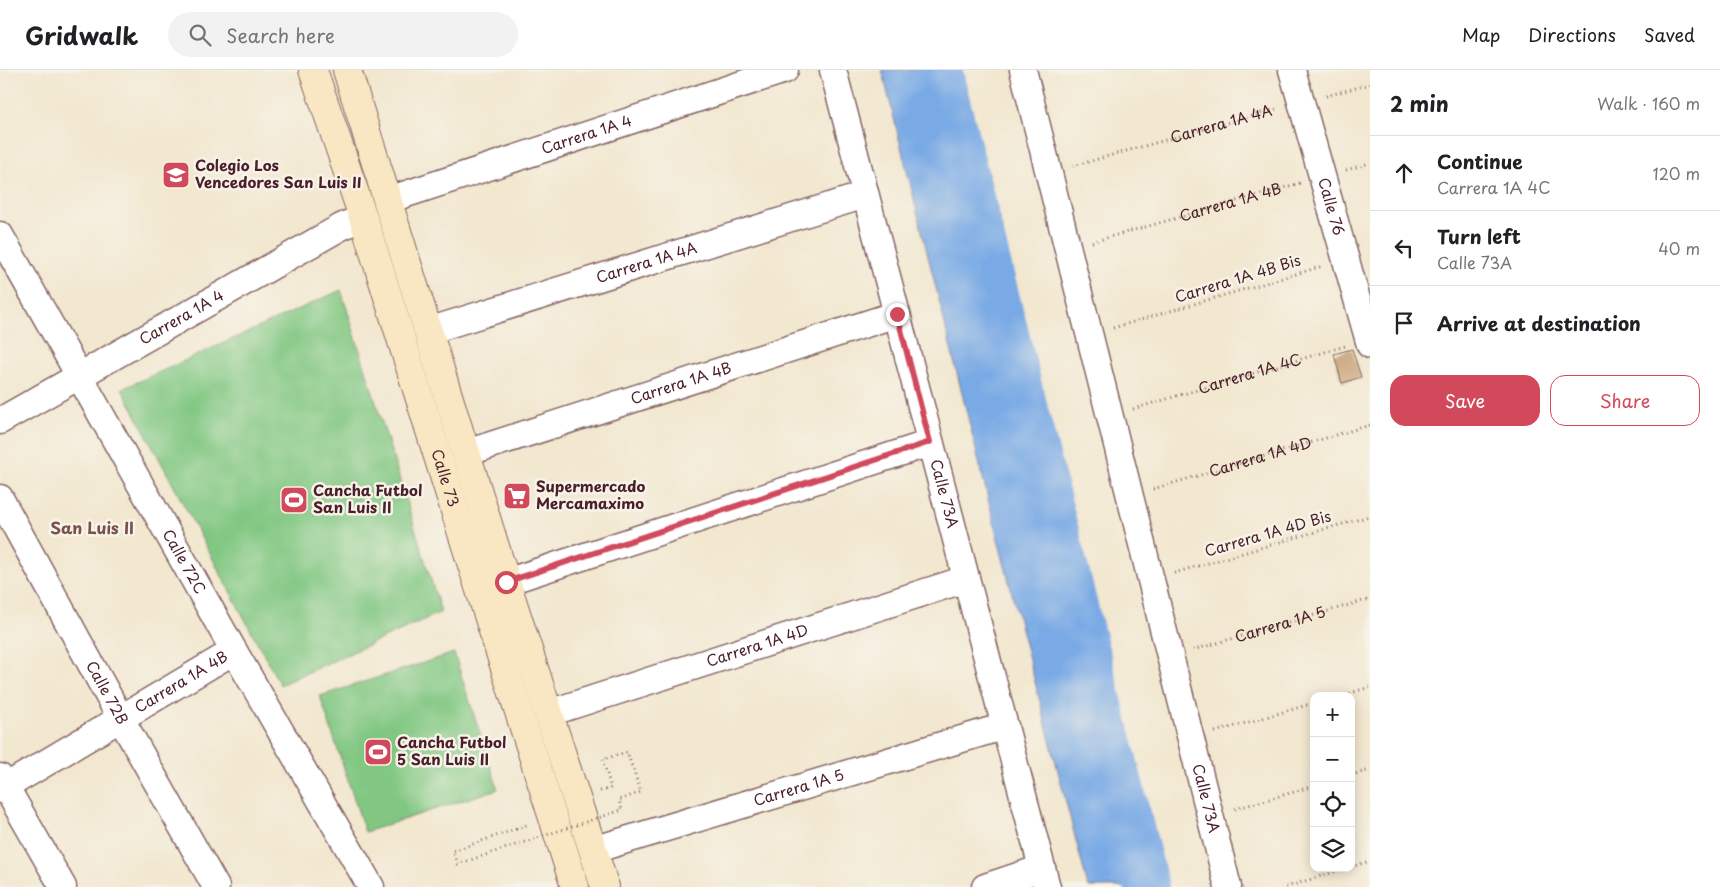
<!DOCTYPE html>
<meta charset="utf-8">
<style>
body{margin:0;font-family:"Playpen Sans",sans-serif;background:#f2f2f2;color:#202124}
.controls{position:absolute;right:15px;bottom:15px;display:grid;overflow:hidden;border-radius:10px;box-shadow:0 2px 12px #0003}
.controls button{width:45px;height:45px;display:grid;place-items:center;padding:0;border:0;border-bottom:1px solid #e0e0e0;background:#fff;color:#202124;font:25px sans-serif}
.stop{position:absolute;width:15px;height:15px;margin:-11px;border:4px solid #d1495b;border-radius:50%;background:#fff}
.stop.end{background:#d1495b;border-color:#fff;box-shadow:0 1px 5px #0008}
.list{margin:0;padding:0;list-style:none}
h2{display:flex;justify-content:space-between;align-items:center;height:65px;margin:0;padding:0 20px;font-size:21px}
h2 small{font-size:16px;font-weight:400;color:#757577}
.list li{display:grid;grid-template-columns:32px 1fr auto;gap:15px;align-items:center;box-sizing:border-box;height:75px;padding:0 20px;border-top:1px solid #e0e0e0}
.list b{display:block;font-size:19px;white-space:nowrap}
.list p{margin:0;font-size:16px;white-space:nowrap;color:#757577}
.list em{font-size:16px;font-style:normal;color:#757577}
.actions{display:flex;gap:10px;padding:15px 20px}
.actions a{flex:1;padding:11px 0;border:1px solid #d1495b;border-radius:15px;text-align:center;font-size:18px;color:#d1495b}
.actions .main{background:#d1495b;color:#fff}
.icon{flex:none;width:28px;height:28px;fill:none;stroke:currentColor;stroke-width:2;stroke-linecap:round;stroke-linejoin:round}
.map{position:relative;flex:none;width:1370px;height:817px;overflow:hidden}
header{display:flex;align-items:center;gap:30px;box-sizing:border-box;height:70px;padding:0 25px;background:#fff;border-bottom:1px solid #e0e0e0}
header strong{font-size:24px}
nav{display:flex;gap:28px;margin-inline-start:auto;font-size:18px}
.search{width:350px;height:45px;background:#f2f2f2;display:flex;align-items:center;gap:12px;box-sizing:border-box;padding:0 18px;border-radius:28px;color:#757577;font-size:19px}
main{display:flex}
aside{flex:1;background:#fff}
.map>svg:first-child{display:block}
</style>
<header>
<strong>Gridwalk</strong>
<div class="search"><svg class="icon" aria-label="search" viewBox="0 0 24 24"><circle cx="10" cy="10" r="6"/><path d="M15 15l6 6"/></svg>Search here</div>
<nav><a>Map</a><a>Directions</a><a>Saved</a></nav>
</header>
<main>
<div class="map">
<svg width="1370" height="817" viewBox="0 0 1370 817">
<rect width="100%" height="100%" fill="#f7f3e8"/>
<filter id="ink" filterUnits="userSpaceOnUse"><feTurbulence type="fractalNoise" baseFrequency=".02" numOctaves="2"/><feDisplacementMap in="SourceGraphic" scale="10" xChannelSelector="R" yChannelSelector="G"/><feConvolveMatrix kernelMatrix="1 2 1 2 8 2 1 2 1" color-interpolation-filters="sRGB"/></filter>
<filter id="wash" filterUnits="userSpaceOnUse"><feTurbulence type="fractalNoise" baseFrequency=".0096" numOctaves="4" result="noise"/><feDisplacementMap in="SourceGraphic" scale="20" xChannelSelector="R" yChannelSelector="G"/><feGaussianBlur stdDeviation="1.12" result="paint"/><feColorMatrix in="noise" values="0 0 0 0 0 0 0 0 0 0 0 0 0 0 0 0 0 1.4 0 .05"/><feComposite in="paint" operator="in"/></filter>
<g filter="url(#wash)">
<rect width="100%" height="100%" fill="#f2e7cf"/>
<g fill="#81c782" stroke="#667356">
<path d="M341 220 441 542 280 615 122 319Z"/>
<path d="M454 583 498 719 365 762 320 626Z"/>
</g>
<path fill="#7aaae5" stroke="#626488" d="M882 0H926L1043 471 1133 817H1088L1001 481Z"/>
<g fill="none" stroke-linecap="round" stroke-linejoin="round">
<path stroke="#7aaae5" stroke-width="44" d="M940 0 1147 817"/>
</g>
<g id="blocks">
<path fill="#cfaf8a" d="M1352 279 1361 307 1342 313 1334 284Z"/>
</g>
</g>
<g filter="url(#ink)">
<use href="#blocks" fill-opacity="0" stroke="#856564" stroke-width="1"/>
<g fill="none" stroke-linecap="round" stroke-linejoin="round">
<defs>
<g id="minor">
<path id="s6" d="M833 0 1047 817"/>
<path id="s7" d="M1023 0 1228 817"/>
<path id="s8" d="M1292 0 1370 275"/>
<path id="s9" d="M388 130 785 0"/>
<path id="s10" d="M0 165 234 581 371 817"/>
<path id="s11" d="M428 261 865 125"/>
<path id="s12" d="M0 351 341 157 363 147"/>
<path id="s13" d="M466 383 897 244"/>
<path id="s14" d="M0 428 121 649 216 817"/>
<path d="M506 512 930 373"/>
<path id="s15" d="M549 643 966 509"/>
<path d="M0 707 63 817"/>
<path id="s16" d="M0 720 234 581"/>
<path id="s17" d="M593 780 1005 656"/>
<path d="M985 817 1042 798"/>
</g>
<g id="secondary">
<path id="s18" d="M313 0 363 147 471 492 575 817"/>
<path d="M347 0 506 512 605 817"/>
</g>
</defs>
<use href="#minor" stroke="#856564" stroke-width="29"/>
<use href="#secondary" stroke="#856564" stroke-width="30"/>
<g stroke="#856564" stroke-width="3" stroke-dasharray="1 4" stroke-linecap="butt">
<path d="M1326 26 1370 14"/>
<path id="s1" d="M1073 96 1276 39"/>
<path d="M1346 100 1370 93"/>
<path id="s2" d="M1092 172 1300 113"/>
<path d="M1113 258 1323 196"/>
<path id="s3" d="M1133 339 1345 276"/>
<path id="s4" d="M1153 419 1370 355"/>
<path d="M1174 503 1370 446"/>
<path id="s5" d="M1193 580 1370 529"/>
<path d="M1340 626 1370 617"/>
<path d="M1215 662 1314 633"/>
<path d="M1351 705 1370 700"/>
<path d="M600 721 611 718"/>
<path d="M1235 739 1314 716"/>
<path d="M516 759 529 754"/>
<path d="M1351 797 1370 791"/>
<path d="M1286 817 1347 798"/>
</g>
<use href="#minor" stroke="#fff" stroke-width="26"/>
<use href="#secondary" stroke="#f9e7c3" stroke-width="28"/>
<path stroke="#856564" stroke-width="3" stroke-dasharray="1 4" stroke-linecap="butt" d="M516 759 453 781 458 794 622 740 619 730 641 722 627 682 603 689 611 718"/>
</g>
</g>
<g fill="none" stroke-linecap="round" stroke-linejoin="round" filter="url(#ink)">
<path stroke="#d1495b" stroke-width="6" d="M506 512 930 372 897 244"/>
</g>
<defs>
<symbol id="school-square" viewBox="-11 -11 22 22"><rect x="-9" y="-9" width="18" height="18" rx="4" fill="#d1495b" stroke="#f7f3e8"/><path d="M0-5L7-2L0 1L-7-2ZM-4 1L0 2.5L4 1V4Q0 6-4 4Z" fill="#fff"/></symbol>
<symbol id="supermarket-square" viewBox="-11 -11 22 22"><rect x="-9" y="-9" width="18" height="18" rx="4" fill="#d1495b" stroke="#f7f3e8"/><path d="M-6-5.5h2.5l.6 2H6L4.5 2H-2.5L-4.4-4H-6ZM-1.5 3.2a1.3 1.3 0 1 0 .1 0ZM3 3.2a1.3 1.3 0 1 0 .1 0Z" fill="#fff"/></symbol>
<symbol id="stadium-square" viewBox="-11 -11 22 22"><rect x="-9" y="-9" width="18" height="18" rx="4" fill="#d1495b" stroke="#f7f3e8"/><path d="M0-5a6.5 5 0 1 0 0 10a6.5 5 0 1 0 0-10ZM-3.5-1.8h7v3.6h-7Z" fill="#fff"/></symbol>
</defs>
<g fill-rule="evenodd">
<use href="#school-square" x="160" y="89" width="32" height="32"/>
<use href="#supermarket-square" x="501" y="410" width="32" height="32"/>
<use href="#stadium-square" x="278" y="414" width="32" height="32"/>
<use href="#stadium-square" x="362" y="666" width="32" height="32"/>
</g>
<g text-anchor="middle" stroke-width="5" stroke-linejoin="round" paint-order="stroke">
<g font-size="15" fill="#4a1f2b" stroke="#f7f3e8">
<text dy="5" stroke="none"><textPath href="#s1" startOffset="154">Carrera 1A 4A</textPath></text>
<text dy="5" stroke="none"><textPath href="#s9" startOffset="209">Carrera 1A 4</textPath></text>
<text dy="5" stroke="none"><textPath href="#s2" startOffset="144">Carrera 1A 4B</textPath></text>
<text dy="5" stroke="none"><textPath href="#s8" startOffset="142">Calle 76</textPath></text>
<text dy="5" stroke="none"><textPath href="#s11" startOffset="229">Carrera 1A 4A</textPath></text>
<text transform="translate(1238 209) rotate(-17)" y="5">Carrera 1A 4B Bis</text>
<text dy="5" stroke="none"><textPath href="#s12" startOffset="209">Carrera 1A 4</textPath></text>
<text dy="5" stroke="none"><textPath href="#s3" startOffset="122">Carrera 1A 4C</textPath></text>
<text dy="5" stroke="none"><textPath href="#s13" startOffset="226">Carrera 1A 4B</textPath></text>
<text dy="5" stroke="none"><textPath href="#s4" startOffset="112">Carrera 1A 4D</textPath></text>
<text dy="5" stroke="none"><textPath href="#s18" startOffset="429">Calle 73</textPath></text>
<text dy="5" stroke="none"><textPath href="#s6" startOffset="438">Calle 73A</textPath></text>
<text transform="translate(1268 464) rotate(-16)" y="5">Carrera 1A 4D Bis</text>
<text dy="5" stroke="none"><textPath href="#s10" startOffset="375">Calle 72C</textPath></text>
<text dy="5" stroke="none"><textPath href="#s5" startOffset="91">Carrera 1A 5</textPath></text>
<text dy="5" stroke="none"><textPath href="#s15" startOffset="219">Carrera 1A 4D</textPath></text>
<text dy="5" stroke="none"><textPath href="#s16" startOffset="211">Carrera 1A 4B</textPath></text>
<text dy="5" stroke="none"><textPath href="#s14" startOffset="222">Calle 72B</textPath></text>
<text dy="5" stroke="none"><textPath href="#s17" startOffset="215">Carrera 1A 5</textPath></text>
<text dy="5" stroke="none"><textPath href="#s7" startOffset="751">Calle 73A</textPath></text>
</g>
<g font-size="15" font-weight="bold" fill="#4a1f2b" stroke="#f7f3e8" text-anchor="start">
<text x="195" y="101">Colegio Los<tspan x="195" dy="17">Vencedores San Luis II</tspan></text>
<text x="536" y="422">Supermercado<tspan x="536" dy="17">Mercamaximo</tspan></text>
<text x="313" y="426">Cancha Futbol<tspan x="313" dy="17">San Luis II</tspan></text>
<text x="397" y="678">Cancha Futbol<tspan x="397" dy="17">5 San Luis II</tspan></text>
</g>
<g font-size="16" font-weight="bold" fill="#79514c" stroke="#f7f3e8">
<text x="92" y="464">San Luis II</text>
</g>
</g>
</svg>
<div class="controls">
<button>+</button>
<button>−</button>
<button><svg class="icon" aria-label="locate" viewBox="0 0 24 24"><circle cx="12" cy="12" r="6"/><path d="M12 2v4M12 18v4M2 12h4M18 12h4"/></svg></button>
<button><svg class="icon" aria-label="layers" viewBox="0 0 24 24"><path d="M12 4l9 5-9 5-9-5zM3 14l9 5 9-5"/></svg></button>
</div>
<div class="stop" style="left:506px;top:512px"></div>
<div class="stop end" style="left:897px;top:244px"></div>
</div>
<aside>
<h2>2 min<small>Walk · 160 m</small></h2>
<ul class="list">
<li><svg class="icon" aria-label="ahead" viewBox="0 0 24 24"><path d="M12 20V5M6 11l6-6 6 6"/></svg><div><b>Continue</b><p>Carrera 1A 4C</p></div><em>120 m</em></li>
<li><svg class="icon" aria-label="left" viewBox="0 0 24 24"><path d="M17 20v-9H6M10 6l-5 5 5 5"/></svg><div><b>Turn left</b><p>Calle 73A</p></div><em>40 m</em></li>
<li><svg class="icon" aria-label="arrive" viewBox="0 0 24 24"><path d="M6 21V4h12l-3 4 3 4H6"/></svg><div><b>Arrive at destination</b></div></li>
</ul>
<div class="actions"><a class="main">Save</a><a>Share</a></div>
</aside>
</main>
